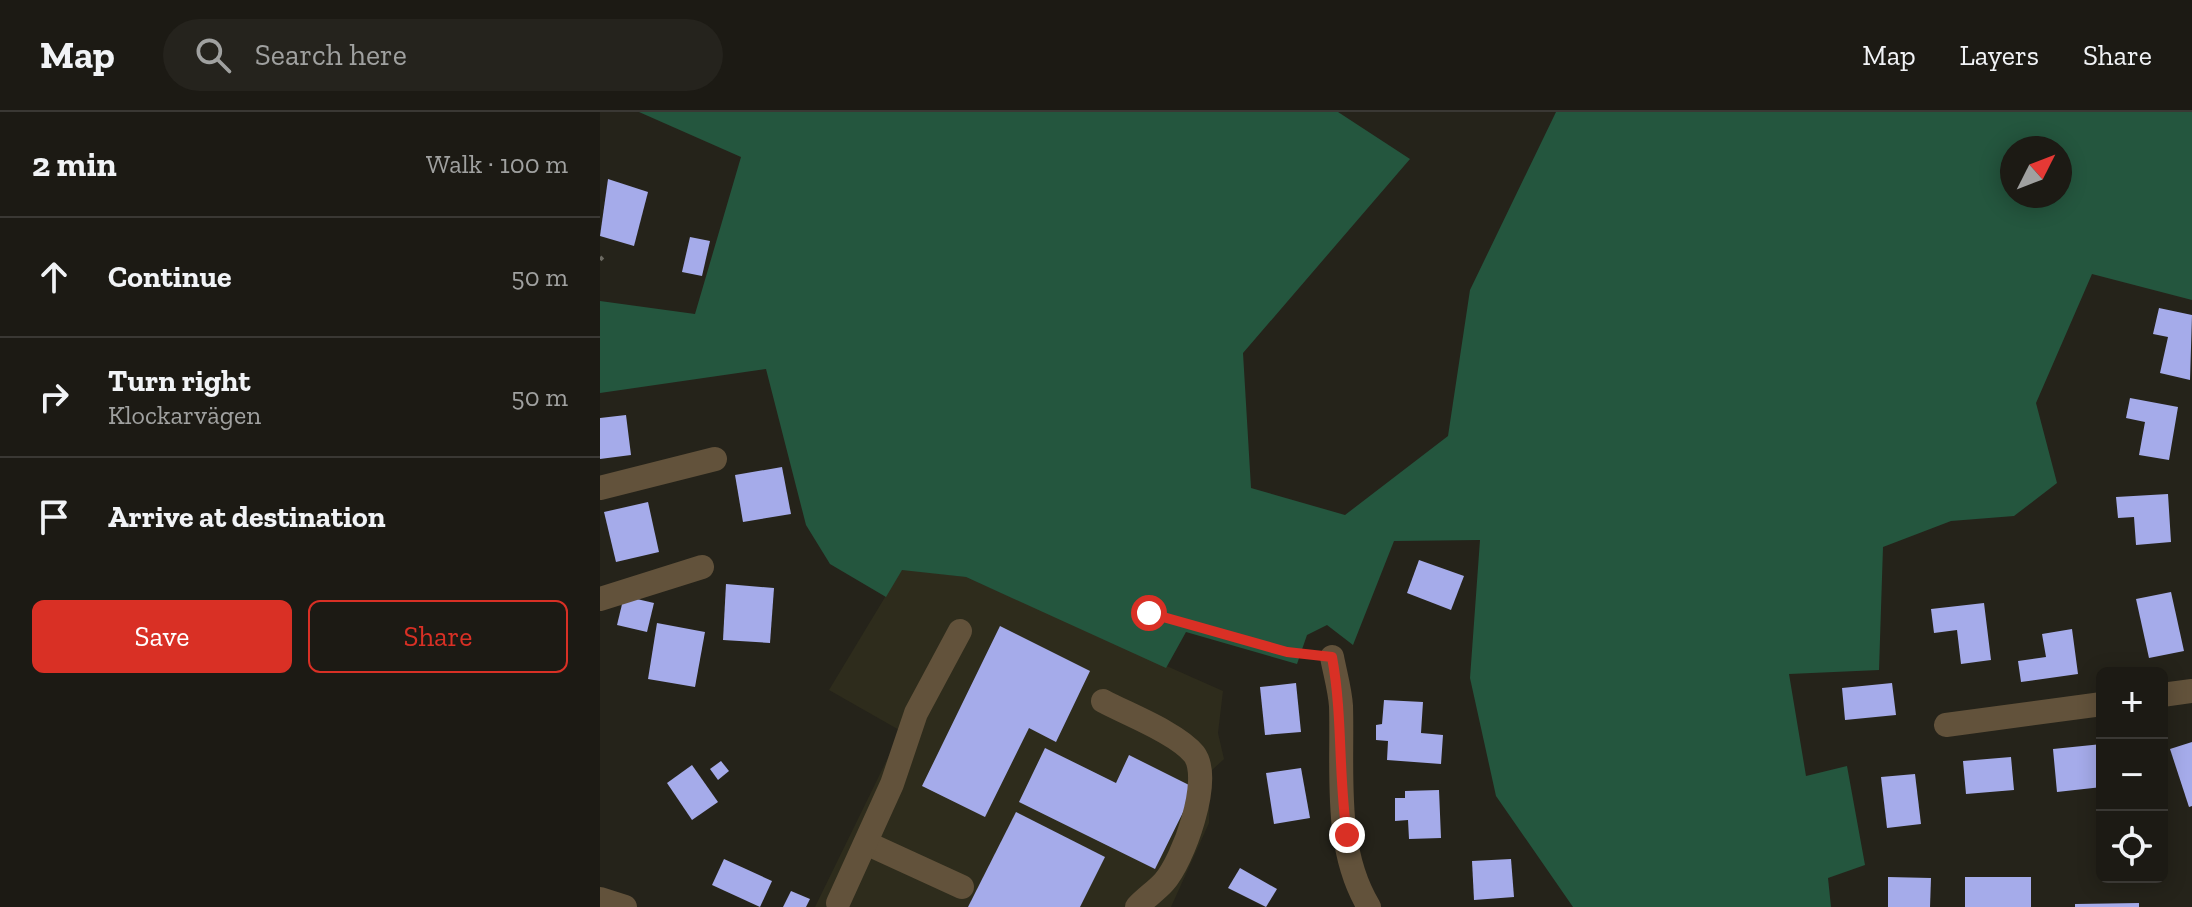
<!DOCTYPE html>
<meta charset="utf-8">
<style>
body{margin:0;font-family:"Zilla Slab",serif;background:#25231d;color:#f1f3f6}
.controls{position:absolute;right:24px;bottom:24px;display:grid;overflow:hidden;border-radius:12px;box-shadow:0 4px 20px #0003}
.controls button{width:72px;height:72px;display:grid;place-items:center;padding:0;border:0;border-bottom:2px solid #3a3834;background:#1c1a14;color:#f1f3f6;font:40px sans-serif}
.compass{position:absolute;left:1400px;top:24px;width:72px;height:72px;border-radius:50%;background:#1c1a14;box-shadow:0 4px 20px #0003;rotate:48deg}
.stop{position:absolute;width:24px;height:24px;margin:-18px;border:6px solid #d93025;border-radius:50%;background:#fff}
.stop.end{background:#d93025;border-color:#fff;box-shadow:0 2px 8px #0008}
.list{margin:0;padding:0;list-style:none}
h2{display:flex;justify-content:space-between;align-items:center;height:104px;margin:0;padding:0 32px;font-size:34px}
h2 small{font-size:26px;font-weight:400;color:#a0a1a0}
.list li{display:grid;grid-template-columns:52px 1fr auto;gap:24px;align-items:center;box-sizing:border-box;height:120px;padding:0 32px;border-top:2px solid #3a3834}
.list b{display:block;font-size:30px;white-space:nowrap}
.list p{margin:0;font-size:26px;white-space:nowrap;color:#a0a1a0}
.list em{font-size:26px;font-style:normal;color:#a0a1a0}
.actions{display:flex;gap:16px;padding:24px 32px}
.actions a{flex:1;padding:18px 0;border:2px solid #d93025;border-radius:12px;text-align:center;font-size:28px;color:#d93025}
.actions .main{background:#d93025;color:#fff}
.icon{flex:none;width:44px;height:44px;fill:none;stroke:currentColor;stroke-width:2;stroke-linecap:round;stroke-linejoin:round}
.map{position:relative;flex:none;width:1592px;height:795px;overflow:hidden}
header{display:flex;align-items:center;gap:48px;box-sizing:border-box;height:112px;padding:0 40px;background:#1c1a14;border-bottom:2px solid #3a3834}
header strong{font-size:38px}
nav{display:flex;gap:44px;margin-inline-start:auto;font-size:28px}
.search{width:560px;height:72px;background:#25231d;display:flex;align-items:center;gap:20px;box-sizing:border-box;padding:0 28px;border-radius:44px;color:#a0a1a0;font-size:30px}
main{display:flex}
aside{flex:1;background:#1c1a14}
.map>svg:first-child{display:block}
</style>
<header>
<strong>Map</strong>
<div class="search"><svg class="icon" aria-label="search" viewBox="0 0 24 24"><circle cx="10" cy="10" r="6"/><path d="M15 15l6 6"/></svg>Search here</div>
<nav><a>Map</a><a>Layers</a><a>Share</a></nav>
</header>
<main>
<aside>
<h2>2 min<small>Walk · 100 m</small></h2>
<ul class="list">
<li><svg class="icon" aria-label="ahead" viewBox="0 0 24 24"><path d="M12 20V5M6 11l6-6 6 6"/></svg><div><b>Continue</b></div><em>50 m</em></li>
<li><svg class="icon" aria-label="right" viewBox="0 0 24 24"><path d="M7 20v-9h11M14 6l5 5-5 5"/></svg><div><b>Turn right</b><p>Klockarvägen</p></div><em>50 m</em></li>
<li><svg class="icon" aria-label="arrive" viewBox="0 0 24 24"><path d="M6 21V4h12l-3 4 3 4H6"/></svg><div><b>Arrive at destination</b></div></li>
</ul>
<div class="actions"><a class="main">Save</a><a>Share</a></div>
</aside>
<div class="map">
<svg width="1592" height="795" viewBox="0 0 1592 795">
<rect width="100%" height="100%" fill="#25231a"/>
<path fill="#2e2c1c" d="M302 457 366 465 623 579 618 621 624 647 610 660 609 711 571 795H215L301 619 229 578Z"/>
<path fill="#24563e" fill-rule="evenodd" d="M39 0H738L810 47 643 241 651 376 745 403 848 324 870 178 956 0H1592V188L1492 162 1436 291 1457 371 1414 404 1351 409 1283 435 1279 558 1189 562 1206 664 1247 654 1265 753 1228 766 1231 795H973L896 684 870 566 880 428 794 429 753 533 727 513 707 523 697 552 586 520 566 556 366 465 302 458 286 485 230 452 206 413 166 257 0 281V189L95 202 141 45ZM1412 36H1460V84H1412Z"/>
<g fill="#a5abea">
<path d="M8 67 48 80 34 134 0 124Z"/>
<path d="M90 125 110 129 102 164 82 160Z"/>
<path d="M1559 196 1592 203 1590 268 1560 261 1568 225 1553 222Z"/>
<path d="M1530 286 1578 295 1569 348 1539 343 1545 310 1526 306Z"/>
<path d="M26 303 31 343 0 347V306Z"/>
<path d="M182 355 191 402 143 410 135 363Z"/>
<path d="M1568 382 1571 430 1536 433 1534 405 1518 406 1516 385Z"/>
<path d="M48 390 59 440 16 450 4 400Z"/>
<path d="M819 448 864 464 851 498 807 481Z"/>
<path d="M126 472 174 476 170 531 123 528Z"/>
<path d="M1571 480 1584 539 1549 546 1536 487Z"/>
<path d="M24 484 54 491 47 520 17 513Z"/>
<path d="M1384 491 1391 548 1361 552 1357 518 1334 521 1331 497Z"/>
<path d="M57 511 105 520 95 575 48 567Z"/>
<path d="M400 514 490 559 456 630 429 616 385 705 322 674Z"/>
<path d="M1472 517 1478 562 1421 570 1418 549 1446 545 1442 522Z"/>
<path d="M696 571 701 620 665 623 660 575Z"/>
<path d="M1292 571 1296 603 1245 608 1242 576Z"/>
<path d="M784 588 823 590 821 621 843 623 841 652 787 648 788 629 776 628V613L782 612Z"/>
<path d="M1592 630V694L1589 695 1570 637Z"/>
<path d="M1502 632V675L1457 680 1453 637Z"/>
<path d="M445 636 516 671 529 643 595 676 555 757 419 690Z"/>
<path d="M1411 645 1414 678 1366 682 1363 649Z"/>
<path d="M121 649 129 659 118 668 110 657Z"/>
<path d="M92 653 118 690 92 708 67 671Z"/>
<path d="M701 656 710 706 674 712 666 661Z"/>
<path d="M1315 662 1321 712 1287 716 1281 665Z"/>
<path d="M839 678 841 726 809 727 808 708 795 709V686H805V679Z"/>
<path d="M416 700 505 745 480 795H368Z"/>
<path d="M124 747 172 769 160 795 112 773Z"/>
<path d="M911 747 914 785 874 788 872 749Z"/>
<path d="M640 756 677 777 666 795 628 776Z"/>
<path d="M1288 765 1331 766 1330 795H1288Z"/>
<rect x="1365" y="765" width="66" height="30"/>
<path d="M191 779 210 787 206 795H183Z"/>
<path d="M1539 791V795H1475V792Z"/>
</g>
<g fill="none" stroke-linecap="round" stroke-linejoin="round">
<g stroke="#6c6a62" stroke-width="4" stroke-dasharray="4 4" stroke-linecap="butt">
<path d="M0 145 3 148"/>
<path d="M549 501 687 540 710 543"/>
</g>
<g stroke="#62523b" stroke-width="24">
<path d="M0 376 115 347"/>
<path d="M0 487 102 455"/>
<path d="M732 545C735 561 740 578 741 594 743 659 733 736 769 795"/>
<path d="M1562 583 1592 579"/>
<path d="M503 589C527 602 577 621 594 642 613 667 583 749 564 770 556 779 545 786 537 795"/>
<path d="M1346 613 1502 592"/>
<path d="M266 731 362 775"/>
<path d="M0 787 25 795"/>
<path d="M238 791 292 672 316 601 360 519"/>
</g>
</g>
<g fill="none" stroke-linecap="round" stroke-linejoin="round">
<path stroke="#d93025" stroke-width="10" d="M549 501 687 540 732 545C743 604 738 663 747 723"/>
</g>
</svg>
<div class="controls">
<button>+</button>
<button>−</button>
<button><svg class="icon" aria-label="locate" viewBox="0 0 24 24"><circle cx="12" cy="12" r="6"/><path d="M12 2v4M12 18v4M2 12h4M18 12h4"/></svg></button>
</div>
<svg class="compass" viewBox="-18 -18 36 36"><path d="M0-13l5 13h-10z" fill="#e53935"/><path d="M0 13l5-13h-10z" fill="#a0a1a0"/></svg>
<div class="stop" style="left:549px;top:501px"></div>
<div class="stop end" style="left:747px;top:723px"></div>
</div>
</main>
